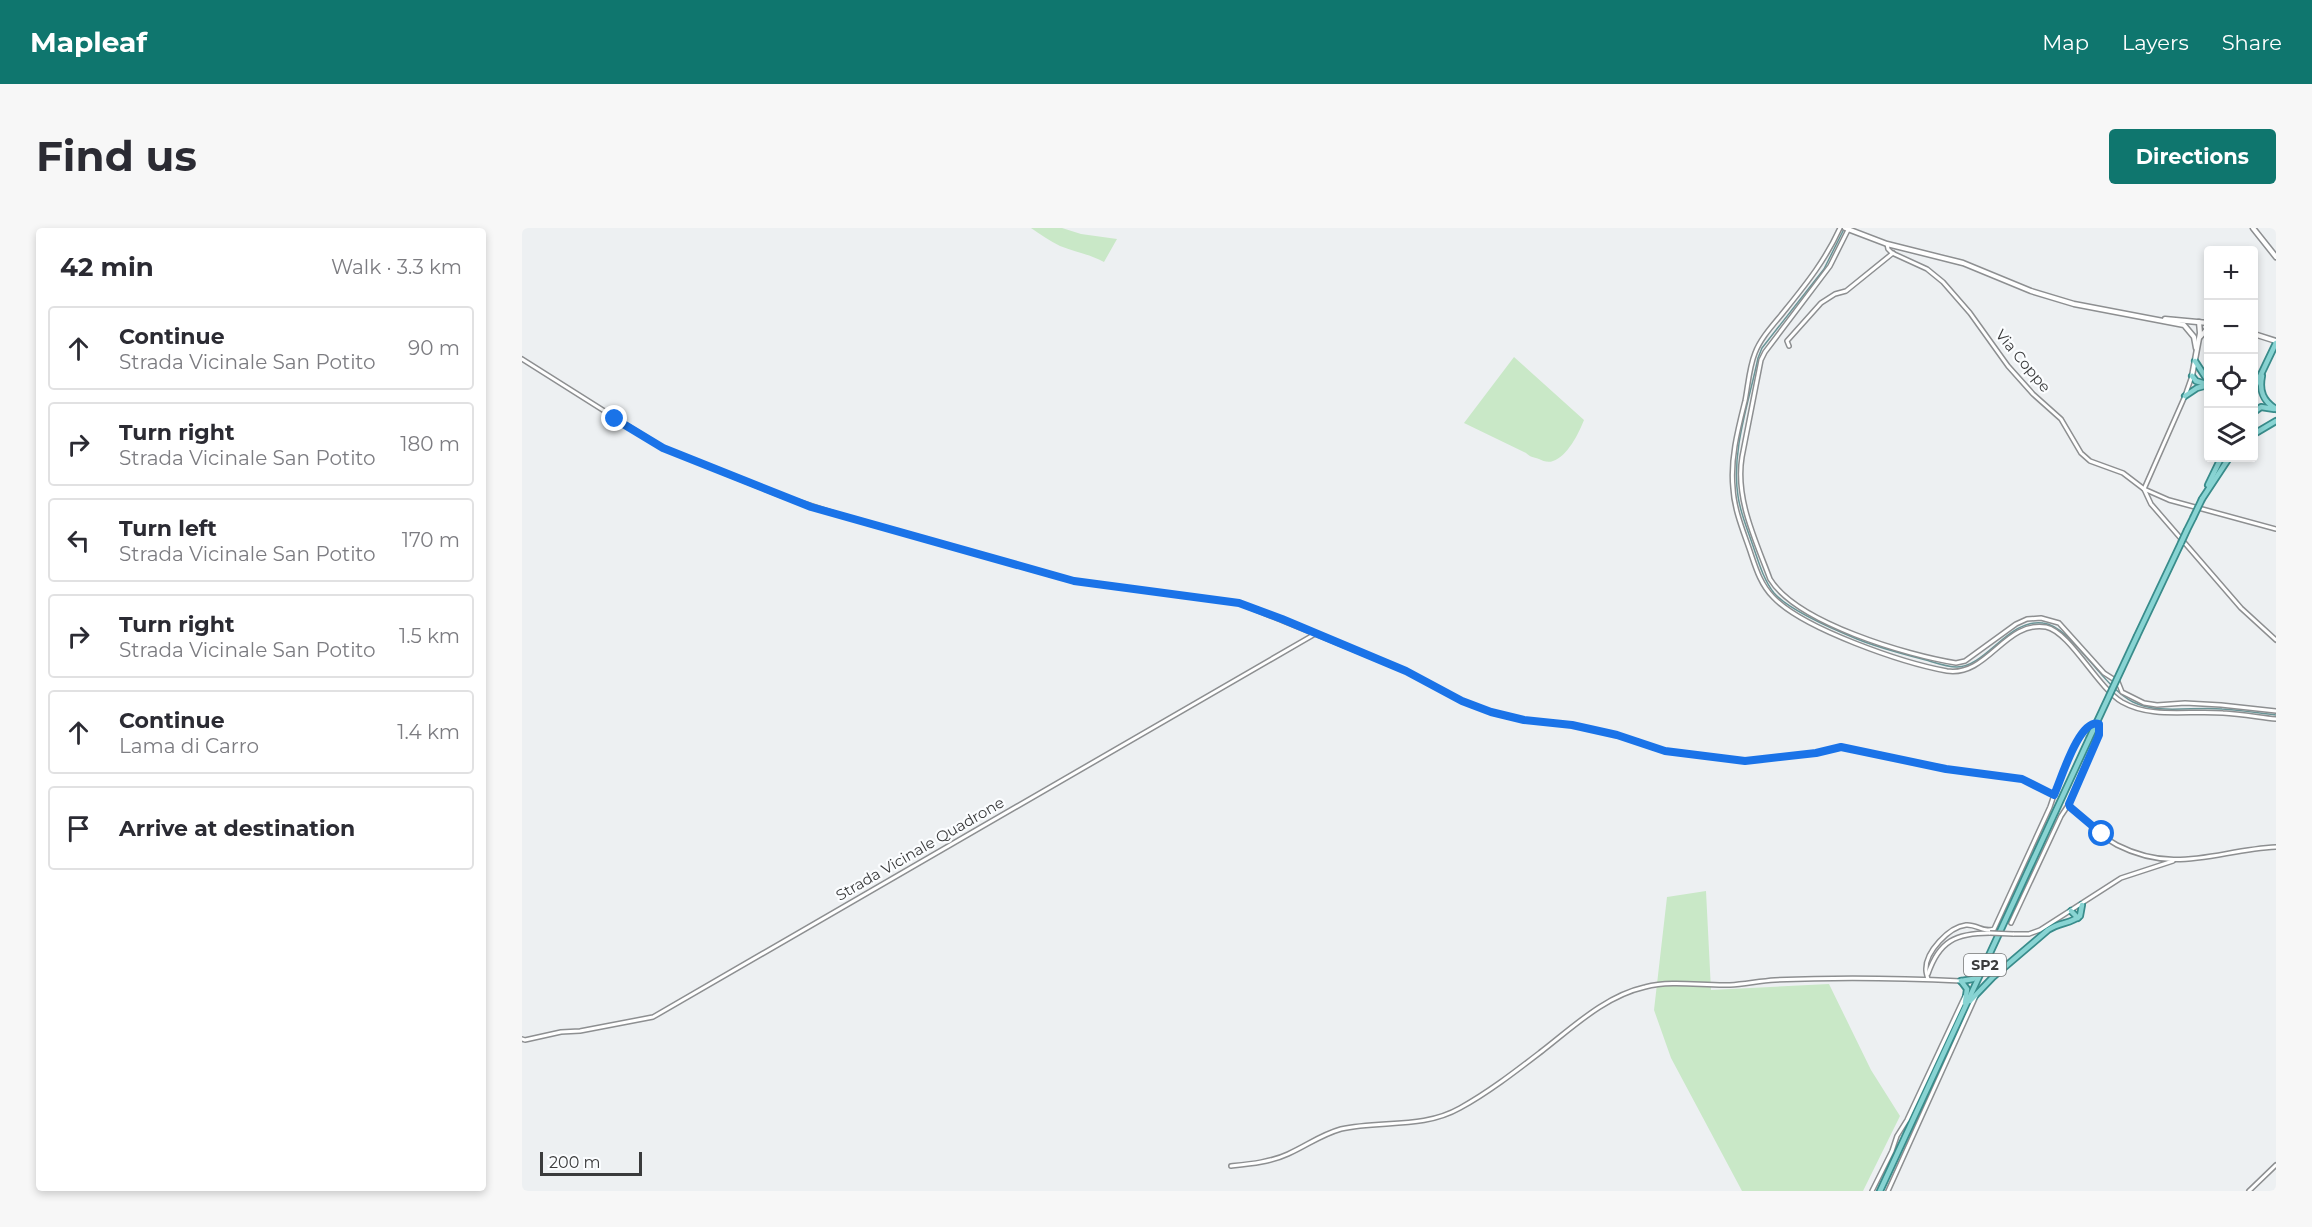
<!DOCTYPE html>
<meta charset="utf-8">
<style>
body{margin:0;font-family:Montserrat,sans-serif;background:#f7f7f7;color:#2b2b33}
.controls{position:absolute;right:18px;top:18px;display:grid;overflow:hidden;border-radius:6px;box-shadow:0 3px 9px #0003}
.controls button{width:54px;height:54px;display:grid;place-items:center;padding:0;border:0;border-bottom:2px solid #e1e1e2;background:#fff;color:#2b2b33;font:30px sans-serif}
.scale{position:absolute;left:18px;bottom:15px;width:102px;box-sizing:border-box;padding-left:6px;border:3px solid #3a3b3c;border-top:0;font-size:16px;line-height:21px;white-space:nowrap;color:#3a3b3c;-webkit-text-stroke:4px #fbfdff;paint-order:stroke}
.stop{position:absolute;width:18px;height:18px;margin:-14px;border:4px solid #1a73e8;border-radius:50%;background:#fff}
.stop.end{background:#1a73e8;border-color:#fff;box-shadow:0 2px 6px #0008}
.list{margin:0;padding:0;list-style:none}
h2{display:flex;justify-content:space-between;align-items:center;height:78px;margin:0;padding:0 24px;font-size:26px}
h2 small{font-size:20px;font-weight:400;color:#7c7c81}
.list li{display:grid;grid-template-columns:39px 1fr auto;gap:18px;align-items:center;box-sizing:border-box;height:84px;margin:0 12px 12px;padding:0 12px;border:2px solid #e1e1e2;border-radius:6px}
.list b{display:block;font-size:22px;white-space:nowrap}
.list p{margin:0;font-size:20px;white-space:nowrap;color:#7c7c81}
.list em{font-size:20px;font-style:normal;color:#7c7c81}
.icon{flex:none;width:33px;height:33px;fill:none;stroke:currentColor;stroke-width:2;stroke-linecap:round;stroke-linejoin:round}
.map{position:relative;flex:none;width:1754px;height:963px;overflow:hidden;border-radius:6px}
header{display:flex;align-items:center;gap:36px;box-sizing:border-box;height:84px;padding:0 30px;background:#0f766e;color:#fff}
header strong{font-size:28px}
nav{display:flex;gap:33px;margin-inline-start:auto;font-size:21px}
.intro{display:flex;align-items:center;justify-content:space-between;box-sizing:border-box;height:144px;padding:0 36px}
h1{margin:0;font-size:42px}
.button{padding:15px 27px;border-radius:6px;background:#0f766e;color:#fff;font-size:21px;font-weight:700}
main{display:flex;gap:36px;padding:0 36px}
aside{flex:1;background:#fff;border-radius:6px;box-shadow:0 3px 9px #0003}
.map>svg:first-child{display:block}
</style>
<header>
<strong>Mapleaf</strong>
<nav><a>Map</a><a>Layers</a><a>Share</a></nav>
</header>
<div class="intro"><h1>Find us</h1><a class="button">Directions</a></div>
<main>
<aside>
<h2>42 min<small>Walk · 3.3 km</small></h2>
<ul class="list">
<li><svg class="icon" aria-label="ahead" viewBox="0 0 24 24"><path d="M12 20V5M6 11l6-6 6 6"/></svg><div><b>Continue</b><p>Strada Vicinale San Potito</p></div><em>90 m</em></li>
<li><svg class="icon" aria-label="right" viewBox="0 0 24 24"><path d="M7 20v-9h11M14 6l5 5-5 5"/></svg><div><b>Turn right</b><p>Strada Vicinale San Potito</p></div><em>180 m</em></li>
<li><svg class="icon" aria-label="left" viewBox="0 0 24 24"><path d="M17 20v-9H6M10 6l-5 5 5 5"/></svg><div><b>Turn left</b><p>Strada Vicinale San Potito</p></div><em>170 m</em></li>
<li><svg class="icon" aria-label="right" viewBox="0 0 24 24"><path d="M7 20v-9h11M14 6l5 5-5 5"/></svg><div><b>Turn right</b><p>Strada Vicinale San Potito</p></div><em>1.5 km</em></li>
<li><svg class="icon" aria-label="ahead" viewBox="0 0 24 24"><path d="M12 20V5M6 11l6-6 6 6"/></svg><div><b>Continue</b><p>Lama di Carro</p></div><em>1.4 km</em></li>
<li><svg class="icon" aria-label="arrive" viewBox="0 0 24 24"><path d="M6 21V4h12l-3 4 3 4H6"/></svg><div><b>Arrive at destination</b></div></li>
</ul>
</aside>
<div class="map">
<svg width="1754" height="963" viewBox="0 0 1754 963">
<rect width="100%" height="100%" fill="#edf0f2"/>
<g fill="#c9e8c7">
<path d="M509 0H540L559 6 595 11 582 34C567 26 553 24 538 18 528 13 518 6 509 0Z"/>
<path d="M992 129 1062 192C1057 205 1045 229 1031 233 1026 235 1021 233 1017 231 1011 229 1008 229 1004 225L942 195Z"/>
<path d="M1184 663 1189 762 1307 756 1349 842 1378 888 1341 963H1220L1149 830 1132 782 1145 669Z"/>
</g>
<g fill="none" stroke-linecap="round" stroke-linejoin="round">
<path stroke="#6a9597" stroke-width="1.5" d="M1322 1 1302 41 1240 120 1236 130C1227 174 1209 223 1216 268 1218 284 1225 300 1230 315 1236 332 1241 351 1252 365 1267 382 1313 402 1335 411 1357 420 1381 426 1404 432 1414 435 1425 439 1435 439 1464 439 1487 390 1521 395 1550 398 1579 458 1611 474 1637 487 1672 478 1700 481 1718 482 1736 485 1754 487"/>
<defs>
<g id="minor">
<path d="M1318 0C1304 31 1285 55 1264 81 1253 95 1239 109 1233 125 1227 140 1226 158 1223 173 1216 201 1208 231 1211 260 1212 282 1222 305 1229 326 1234 341 1239 357 1251 369 1281 401 1381 435 1425 443 1466 449 1483 392 1524 399 1548 404 1575 459 1600 474 1630 491 1667 482 1701 485 1718 486 1736 489 1754 491"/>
<path d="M1327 0 1308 38 1243 124 1239 132 1220 229C1213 271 1234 313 1248 351 1275 395 1385 427 1434 435L1443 433 1494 396 1505 391 1519 390 1537 395 1582 445 1596 454 1600 464 1622 475 1635 477 1663 475 1699 477 1754 483"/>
<path d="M1365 16 1366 21 1370 25 1405 41 1421 54 1448 85 1486 138 1511 166 1539 191 1559 225 1568 233 1601 245 1622 261 1647 272 1754 301"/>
<path d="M1267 118 1265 113 1299 75 1313 66 1324 63 1371 25"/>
<path d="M0 131 141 220 260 268 318 287 552 353 717 375 884 443 940 473 969 484 1002 492 1050 497 1095 507 1143 523 1223 533 1294 525 1319 519 1424 541 1500 551 1532 567C1539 552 1557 490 1577 496V507L1547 576 1548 579C1564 591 1578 608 1595 617 1654 647 1695 622 1754 619"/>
<path d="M1622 261 1629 276 1719 380 1754 412"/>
<path d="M1622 261 1663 168 1670 148"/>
<path d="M1489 695 1539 588 1547 576"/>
<path d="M1491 706H1507L1518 702 1599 650 1651 633"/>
<path d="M1406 746C1417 713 1434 705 1468 705"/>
<path d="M1406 751C1405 748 1404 745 1404 742 1403 724 1427 699 1444 697 1455 696 1461 705 1472 701L1528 579 1532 567"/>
<path d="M0 811 3 812 39 804 58 803 131 789 793 406"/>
<path d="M709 938C728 936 749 934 766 926 786 917 798 907 819 901 859 892 901 901 938 880 967 864 994 843 1020 823 1051 799 1083 768 1123 759 1151 752 1180 758 1208 757 1223 756 1238 753 1253 752 1315 749 1377 750 1439 753"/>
<path d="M1350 963 1370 923 1375 908 1385 892 1443 768"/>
<path d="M1366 963 1454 768"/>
<path d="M1727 963 1754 937"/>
</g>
<path id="tertiary" d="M1731 0 1754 29"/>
<g id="secondary">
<path d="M1323 0 1365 16 1441 35 1509 63 1552 76 1662 97 1672 109 1674 120"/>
<path d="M1643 91 1686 95"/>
<path d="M1732 106 1754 113"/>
<path d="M1678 109 1686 100"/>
<path d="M1670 148 1678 105 1677 94"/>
</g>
<g id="primary">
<path d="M1673 133 1686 153"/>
<path d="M1670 148 1674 153 1684 156"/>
<path d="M1740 148C1737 163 1741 173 1754 181"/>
<path d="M1732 161 1754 115"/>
<path d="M1663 168 1675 160 1686 157"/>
<path d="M1732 184 1739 179 1752 181"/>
<path d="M1732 206 1754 193"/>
<path d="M1686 257 1699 230"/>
<path d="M1680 271 1707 230"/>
<path d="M1665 302 1671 290"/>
<path d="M1615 408 1659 315"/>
<path d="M1549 683 1556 690"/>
<path d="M1468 729 1469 740 1478 741"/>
<path d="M1439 753 1445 761 1443 775"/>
<path d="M1439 753 1451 751 1458 745"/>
<path d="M1448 773 1471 749 1526 702C1538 694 1548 696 1558 688L1560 677"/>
<path d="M1358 963 1567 511"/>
</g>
</defs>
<use href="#minor" stroke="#8d8f91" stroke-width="6"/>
<use href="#tertiary" stroke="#8d8f91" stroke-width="7"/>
<use href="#secondary" stroke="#8d8f91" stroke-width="7"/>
<use href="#primary" stroke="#398c8b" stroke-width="8"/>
<use href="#minor" stroke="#fff" stroke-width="3"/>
<use href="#tertiary" stroke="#fff" stroke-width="4"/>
<use href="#secondary" stroke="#fff" stroke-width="4"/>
<use href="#primary" stroke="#88d4d3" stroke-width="4.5"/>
<defs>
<path id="minor-bridge" d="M1468 705 1491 706"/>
<g id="primary-bridge">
<path d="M1671 290 1680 271"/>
<path d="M1659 315 1665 302"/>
<path d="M1567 511 1615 408"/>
</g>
</defs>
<use href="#minor-bridge" stroke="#8d8f91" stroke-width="6" stroke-linecap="butt"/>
<use href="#primary-bridge" stroke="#398c8b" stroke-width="8" stroke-linecap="butt"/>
<use href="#minor-bridge" stroke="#fff" stroke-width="3"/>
<use href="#primary-bridge" stroke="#88d4d3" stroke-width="4.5"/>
</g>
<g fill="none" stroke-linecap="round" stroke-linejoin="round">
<path stroke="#1a73e8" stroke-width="8" d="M93 191 141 220 289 279 552 353 717 375 760 391 884 443 940 473 969 484 1002 492 1050 497 1095 507 1143 523 1223 533 1294 525 1319 519 1424 541 1500 551 1532 567C1539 552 1557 490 1577 496V507L1547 576 1548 579 1580 606"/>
</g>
<g text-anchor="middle" stroke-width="4.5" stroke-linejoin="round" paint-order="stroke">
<rect fill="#fbfdff" stroke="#747576" stroke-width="1.5" x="1442" y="726" width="42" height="22" rx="4.5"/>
<g font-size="14" font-weight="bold" fill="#3a3b3c">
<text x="1463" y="742">SP2</text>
</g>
<g font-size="15" fill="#3a3b3c" stroke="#fbfdff">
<text transform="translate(1501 133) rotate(50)" y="5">Via Coppe</text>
<text transform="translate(398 621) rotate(-30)" y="5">Strada Vicinale Quadrone</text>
</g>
</g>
</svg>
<div class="controls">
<button>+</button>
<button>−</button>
<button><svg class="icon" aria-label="locate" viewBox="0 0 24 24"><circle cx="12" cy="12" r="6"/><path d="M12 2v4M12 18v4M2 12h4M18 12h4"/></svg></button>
<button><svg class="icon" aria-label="layers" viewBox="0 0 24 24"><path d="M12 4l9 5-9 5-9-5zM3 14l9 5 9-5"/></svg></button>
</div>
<div class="scale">200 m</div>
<div class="stop" style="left:1580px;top:606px"></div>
<div class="stop end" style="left:93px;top:191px"></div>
</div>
</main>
